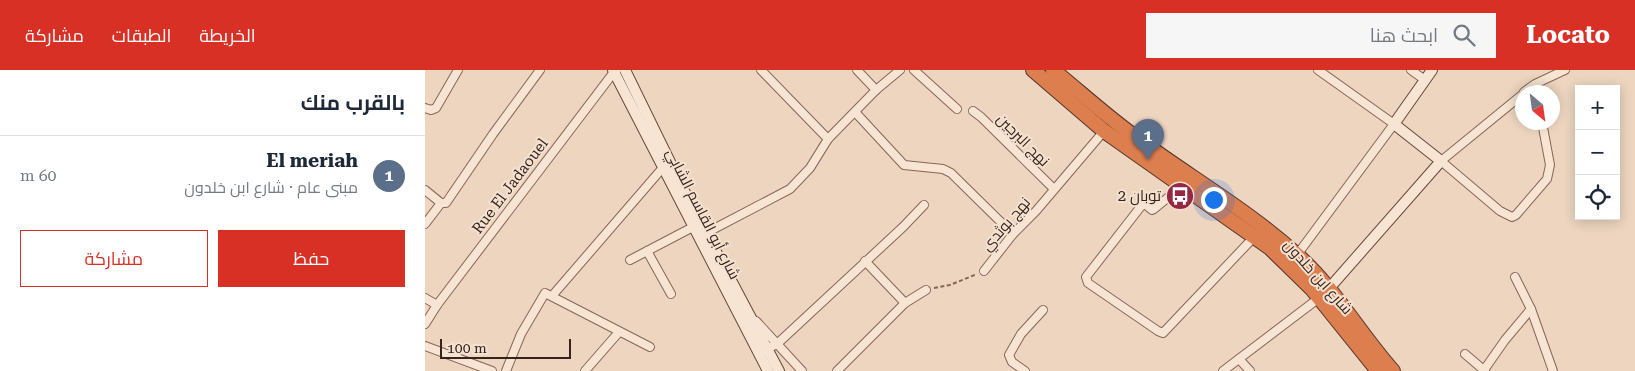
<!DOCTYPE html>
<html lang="ar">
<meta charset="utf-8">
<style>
body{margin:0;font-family:"Roboto Serif",Cairo,serif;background:#f6f6f7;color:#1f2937;direction:rtl}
.controls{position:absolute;right:15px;top:15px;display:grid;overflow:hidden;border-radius:0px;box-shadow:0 2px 12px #0003}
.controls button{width:45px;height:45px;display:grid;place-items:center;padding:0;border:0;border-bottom:1px solid #e0e1e3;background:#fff;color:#1f2937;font:25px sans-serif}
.compass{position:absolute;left:1090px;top:15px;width:45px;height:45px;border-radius:50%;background:#fff;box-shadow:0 2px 12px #0003;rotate:151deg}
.scale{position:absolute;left:15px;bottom:12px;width:131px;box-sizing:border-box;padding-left:5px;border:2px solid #35231c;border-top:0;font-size:14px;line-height:18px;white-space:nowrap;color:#35231c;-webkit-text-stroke:4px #f5e1cf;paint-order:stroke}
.you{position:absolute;left:788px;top:129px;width:18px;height:18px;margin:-12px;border:4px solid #fff;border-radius:50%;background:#1a73e8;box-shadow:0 0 0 8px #1a73e833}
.badge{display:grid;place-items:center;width:32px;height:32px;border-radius:50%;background:#d93025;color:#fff;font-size:16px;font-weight:700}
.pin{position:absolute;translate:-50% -41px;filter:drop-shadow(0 1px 2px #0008)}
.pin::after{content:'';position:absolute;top:26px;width:18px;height:15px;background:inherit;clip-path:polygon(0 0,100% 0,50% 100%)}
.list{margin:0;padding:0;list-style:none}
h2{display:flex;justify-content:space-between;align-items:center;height:65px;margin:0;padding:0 20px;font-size:21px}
h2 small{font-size:16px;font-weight:400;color:#747a83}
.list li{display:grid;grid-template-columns:32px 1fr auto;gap:15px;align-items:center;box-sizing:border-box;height:80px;padding:0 20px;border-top:1px solid #e0e1e3}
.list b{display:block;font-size:19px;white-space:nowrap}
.list p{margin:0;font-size:16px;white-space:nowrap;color:#747a83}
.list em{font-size:16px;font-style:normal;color:#747a83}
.actions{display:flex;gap:10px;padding:15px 20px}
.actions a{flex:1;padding:11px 0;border:1px solid #d93025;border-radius:0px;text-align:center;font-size:18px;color:#d93025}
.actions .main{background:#d93025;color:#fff}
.icon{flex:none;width:28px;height:28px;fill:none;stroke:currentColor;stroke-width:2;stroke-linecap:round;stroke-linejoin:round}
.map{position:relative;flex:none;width:1210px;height:301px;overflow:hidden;direction:ltr}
header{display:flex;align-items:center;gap:30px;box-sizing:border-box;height:70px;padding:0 25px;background:#d93025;color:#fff}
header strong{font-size:24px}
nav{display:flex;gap:28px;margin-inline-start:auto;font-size:18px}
.search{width:350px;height:45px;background:#f6f6f7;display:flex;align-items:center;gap:12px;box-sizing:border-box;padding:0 18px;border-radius:0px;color:#747a83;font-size:19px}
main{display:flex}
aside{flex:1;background:#fff}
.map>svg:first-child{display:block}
</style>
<header>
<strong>Locato</strong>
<div class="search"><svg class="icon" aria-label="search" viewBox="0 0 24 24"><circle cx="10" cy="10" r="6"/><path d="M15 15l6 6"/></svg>ابحث هنا</div>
<nav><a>الخريطة</a><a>الطبقات</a><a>مشاركة</a></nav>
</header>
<main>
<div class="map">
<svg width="1210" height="301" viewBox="0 0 1210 301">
<rect width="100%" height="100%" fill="#edd5bf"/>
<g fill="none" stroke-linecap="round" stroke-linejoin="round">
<defs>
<g id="street">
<path d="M336 0 403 69"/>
<path d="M432 0 451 20"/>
<path d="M489 0 532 39"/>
<path d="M986 0 1000 10"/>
<path d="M1099 22 1110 14 1140 0"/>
<path d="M1098 24 1016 91 1075 141 1087 147 1091 145 1122 109 1125 95 1117 52"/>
<path d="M0 38 6 40 11 38 33 0"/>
<path d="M548 41 556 47 629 119"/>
<path d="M430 42 479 95 518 99 526 103 588 164"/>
<path d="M757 116 729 139 727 140 721 135H717L661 207 663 213 733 261 738 263 829 167"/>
<path d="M0 120 16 133"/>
<path d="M0 154 16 133H21L68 64 115 0"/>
<path d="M281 163 365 119 385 98 403 69 451 20 475 0"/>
<path d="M222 181 246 224"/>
<path d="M872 185 969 54 893 0"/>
<path d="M205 190 268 157"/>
<path d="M440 191 480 233"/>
<path d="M559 201 588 164 611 141 679 61"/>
<path d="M1090 207 1106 239 1128 301"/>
<path d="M127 226 241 94"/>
<path d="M0 228 12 235"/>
<path d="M331 251 377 301"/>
<path d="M0 254 12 235 189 2 191 1"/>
<path d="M0 276 67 301"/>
<path d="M338 281 352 274 478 157 499 135"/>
<path d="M1040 284 1060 301"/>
<path d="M814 289 825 301"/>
<path d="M1059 300 1080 270 1106 239"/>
<path d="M81 301 96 264 120 223 225 277"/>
<path d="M160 301 194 262"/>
<path d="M412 301 480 233 501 220"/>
<path d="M600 301 587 292 584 285 596 264 618 240"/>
<path d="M798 301 894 228"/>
</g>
<g id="secondary">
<path d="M188 0 343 301"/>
<path d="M200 0 263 129 354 301"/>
<path d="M900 223 1016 91 969 54 1007 0"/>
</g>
<g id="highway">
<path d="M608 0 679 61 845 178 887 219 953 301"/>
<path d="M628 0C654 21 678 43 705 63 759 104 820 138 871 184 909 217 934 263 968 301"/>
</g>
</defs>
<use href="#street" stroke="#866658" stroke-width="10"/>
<use href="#secondary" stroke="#67473b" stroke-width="12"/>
<use href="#highway" stroke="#53352c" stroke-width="16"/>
<path stroke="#866658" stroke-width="2" stroke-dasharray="4 2.5" stroke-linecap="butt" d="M509 218 525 215 552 204"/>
<use href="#street" stroke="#f8e4d2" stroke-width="8"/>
<use href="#secondary" stroke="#f8e4d2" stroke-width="10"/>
<use href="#highway" stroke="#dd7e4f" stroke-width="14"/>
</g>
<defs>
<symbol id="bus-disc" viewBox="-11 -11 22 22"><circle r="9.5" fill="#942842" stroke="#f5e1cf"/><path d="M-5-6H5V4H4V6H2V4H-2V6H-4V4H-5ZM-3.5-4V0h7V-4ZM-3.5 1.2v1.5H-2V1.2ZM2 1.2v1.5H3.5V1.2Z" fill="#fff"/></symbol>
</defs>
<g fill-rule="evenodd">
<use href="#bus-disc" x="739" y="110" width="32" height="32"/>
</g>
<g text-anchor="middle" stroke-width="4" stroke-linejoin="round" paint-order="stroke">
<g font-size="15" fill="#35231c" stroke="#f5e1cf">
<text transform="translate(598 70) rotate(45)" y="5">نهج البرجين</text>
<text transform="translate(85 116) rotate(-53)" y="5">Rue El Jadaouel</text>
<text transform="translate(278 144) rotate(63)" y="5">شارع أبو القاسم الشابي</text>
<text transform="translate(581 154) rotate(-49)" y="5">نهج بوثدي</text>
<text transform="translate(893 207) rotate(48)" y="5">شارع ابن خلدون</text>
</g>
<g font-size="15" fill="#35231c" stroke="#f5e1cf" text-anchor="end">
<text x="736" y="131">توبان 2</text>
</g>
</g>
</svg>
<div class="controls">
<button>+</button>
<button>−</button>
<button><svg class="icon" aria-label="locate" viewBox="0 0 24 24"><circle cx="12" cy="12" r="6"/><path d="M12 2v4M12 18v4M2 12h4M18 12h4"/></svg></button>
</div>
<svg class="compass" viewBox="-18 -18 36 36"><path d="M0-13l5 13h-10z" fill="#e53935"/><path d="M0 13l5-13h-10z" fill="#747a83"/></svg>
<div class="scale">100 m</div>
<div class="you"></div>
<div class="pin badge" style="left:723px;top:90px;background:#5c6f8a">1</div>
</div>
<aside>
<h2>بالقرب منك<small></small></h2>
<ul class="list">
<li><span class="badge" style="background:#5c6f8a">1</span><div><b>El meriah</b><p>مبنى عام · شارع ابن خلدون</p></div><em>60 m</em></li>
</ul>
<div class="actions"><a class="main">حفظ</a><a>مشاركة</a></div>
</aside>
</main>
